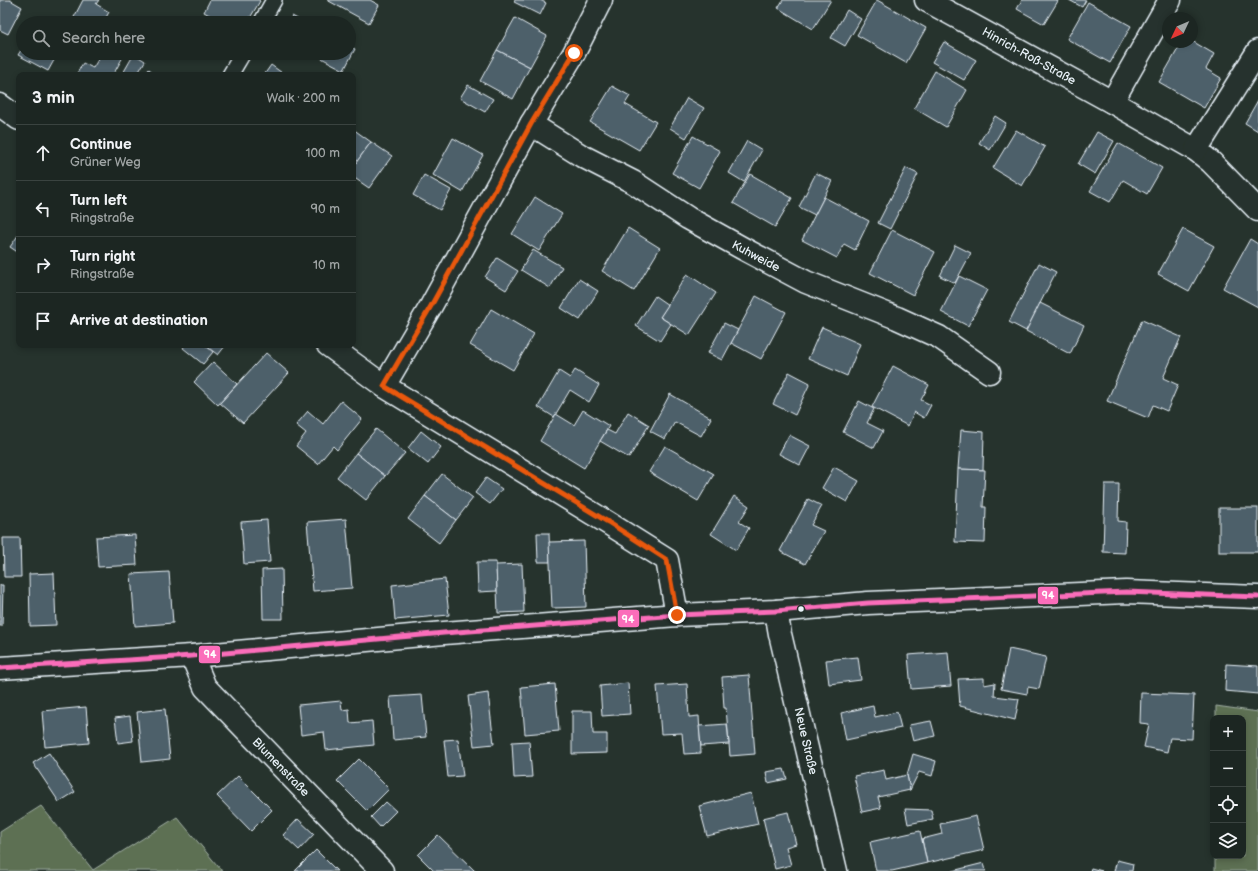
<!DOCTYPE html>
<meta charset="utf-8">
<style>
body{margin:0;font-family:"Balsamiq Sans",sans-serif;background:#252e2a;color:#f1f3f6}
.controls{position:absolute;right:12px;bottom:12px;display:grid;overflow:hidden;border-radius:8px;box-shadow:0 2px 6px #0003}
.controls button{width:36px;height:36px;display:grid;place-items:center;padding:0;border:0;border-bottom:1px solid #3a4340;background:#1c2622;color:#f1f3f6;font:20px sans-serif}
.compass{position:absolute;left:1162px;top:12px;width:36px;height:36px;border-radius:50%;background:#1c2622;box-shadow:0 2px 6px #0003;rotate:226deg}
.stop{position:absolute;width:12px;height:12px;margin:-9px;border:3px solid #ea580c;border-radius:50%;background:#fff}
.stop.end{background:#ea580c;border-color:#fff;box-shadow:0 1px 4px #0008}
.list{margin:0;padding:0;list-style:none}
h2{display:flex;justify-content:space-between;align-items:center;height:52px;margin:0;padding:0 16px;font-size:17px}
h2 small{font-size:13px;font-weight:400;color:#a0a5a5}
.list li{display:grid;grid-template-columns:26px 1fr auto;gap:12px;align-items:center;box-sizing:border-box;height:56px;padding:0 16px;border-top:1px solid #3a4340}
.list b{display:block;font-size:15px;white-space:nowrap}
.list p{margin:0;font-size:13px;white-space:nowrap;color:#a0a5a5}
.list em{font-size:13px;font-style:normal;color:#a0a5a5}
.icon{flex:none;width:22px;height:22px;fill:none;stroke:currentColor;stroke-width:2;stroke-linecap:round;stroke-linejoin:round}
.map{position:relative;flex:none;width:1258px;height:871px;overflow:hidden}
.search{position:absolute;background:#1c2622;box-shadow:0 2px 6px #0003;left:16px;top:16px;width:340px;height:44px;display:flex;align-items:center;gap:10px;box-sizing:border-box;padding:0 14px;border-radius:22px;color:#a0a5a5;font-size:15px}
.panel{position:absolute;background:#1c2622;box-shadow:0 2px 6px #0003;left:16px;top:72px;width:340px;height:276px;border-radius:8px}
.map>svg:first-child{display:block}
</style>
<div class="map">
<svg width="1258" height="871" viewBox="0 0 1258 871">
<rect width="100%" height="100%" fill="#26332d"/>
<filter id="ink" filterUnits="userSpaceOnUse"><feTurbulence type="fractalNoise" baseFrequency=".025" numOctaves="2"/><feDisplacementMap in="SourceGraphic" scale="8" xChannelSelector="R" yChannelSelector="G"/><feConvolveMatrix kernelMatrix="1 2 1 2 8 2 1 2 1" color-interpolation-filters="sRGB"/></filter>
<g filter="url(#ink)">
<g fill="#5d7052" stroke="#a2b0a5">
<path d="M1216 706 1258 712V871H1215V856H1243V718H1216Z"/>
<path d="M41 806 93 870 177 817 222 871H0V832Z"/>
</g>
<g fill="#4e606b" stroke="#e8f1f8">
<path d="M0 0H10L22 7 8 34 0 30Z"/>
<path d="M83 0H99L96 4 109 12 103 23H71Z"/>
<path d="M210 0H259L260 1 247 23H223L204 12Z"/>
<path d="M327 0H370L379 5 369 23Z"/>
<path d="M515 0H540L546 3 540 15 514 2Z"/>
<path d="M783 0H831L813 29 778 8Z"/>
<path d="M877 0 926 28 906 63 857 35Z"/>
<path d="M1022 0H1057L1058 1 1044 24 1017 9Z"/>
<path d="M1069 0H1086L1082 7Z"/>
<path d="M1088 2 1131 26 1110 63 1067 39Z"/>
<path d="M847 10 861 19 845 46 831 38Z"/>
<path d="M292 16 305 23H288Z"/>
<path d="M515 18 547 36 530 67 497 50Z"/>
<path d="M1192 41 1214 54 1206 69 1221 78 1204 108 1159 82 1182 42H1192Z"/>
<path d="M944 42 976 60 964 80 932 62Z"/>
<path d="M349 46 355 49 344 70 312 53H349Z"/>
<path d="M23 47V53H58L48 71 18 55Z"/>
<path d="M497 50 530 67 513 99 480 81Z"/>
<path d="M102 53H120L124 55 113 75H76L83 63 93 68Z"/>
<path d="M134 54 145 61 137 75H122Z"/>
<path d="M271 65 285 75H264Z"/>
<path d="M149 69 156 75H145Z"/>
<path d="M935 71 967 90 946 127 914 108Z"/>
<path d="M468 85 493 99 485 112 460 98Z"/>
<path d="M612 86 630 96 625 104 656 122 639 150 590 122Z"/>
<path d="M687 98 704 108 686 138 670 128Z"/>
<path d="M1258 100V131L1245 123Z"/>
<path d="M995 116 1006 123 990 150 979 143Z"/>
<path d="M353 129 371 142 353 167Z"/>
<path d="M1016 130 1045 147 1022 186 993 168Z"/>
<path d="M1097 132 1114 141 1095 174 1078 164Z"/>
<path d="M693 136 720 151 699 188 672 173Z"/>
<path d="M453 138 483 155 462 192 433 175Z"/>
<path d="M747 141 762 150 744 182 729 173Z"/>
<path d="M371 142 392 156 369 188 353 177V167Z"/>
<path d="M1118 143 1162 168 1147 194 1123 180 1110 202 1090 191Z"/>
<path d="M906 168 918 174 890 229 878 223Z"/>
<path d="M816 173 832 181 815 215 799 207Z"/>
<path d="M750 174 792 198 775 227 733 203Z"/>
<path d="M424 175 451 190 440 210 413 195Z"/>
<path d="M535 197 562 214 539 251 512 234Z"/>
<path d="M824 197 869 221 855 250 844 244 837 258 802 240Z"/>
<path d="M628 228 660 248 634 291 602 271Z"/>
<path d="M1183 229 1214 246 1189 291 1158 274Z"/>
<path d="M892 230 935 252 913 295 870 273Z"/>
<path d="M19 234V253L10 247Z"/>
<path d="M1250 239 1258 244V307L1223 288Z"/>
<path d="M955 245 971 253 955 283 940 276Z"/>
<path d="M533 250 562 267 550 288 521 270Z"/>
<path d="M497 258 518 271 506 290 485 277Z"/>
<path d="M1039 263 1056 272 1026 331 1009 322Z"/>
<path d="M687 274 716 293 689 335 660 317Z"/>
<path d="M959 276 987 290 968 326 941 312Z"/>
<path d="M579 279 598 291 580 320 561 308Z"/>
<path d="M655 296 668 305 660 317 671 324 660 341 636 326Z"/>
<path d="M756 296 786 312 761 359 731 343Z"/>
<path d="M1040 303 1084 325 1070 354 1026 331Z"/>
<path d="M491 309 534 334 513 370 470 345Z"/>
<path d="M1142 320 1181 337 1163 378 1178 385 1167 411 1153 405 1148 418 1107 401Z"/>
<path d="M724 323 738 330 722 360 708 353Z"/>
<path d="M822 327 860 344 847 376 808 359Z"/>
<path d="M185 345H205L213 352 203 364 183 348Z"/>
<path d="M205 345H226L218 355Z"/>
<path d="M266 353 289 373 243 423 220 403Z"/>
<path d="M213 362 237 384 218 405 194 382Z"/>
<path d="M893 366 929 385 921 400 931 405 924 418 914 412 908 426 872 407Z"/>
<path d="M575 370 599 385 589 402 570 390 554 417 538 407 559 371 570 378Z"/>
<path d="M789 372 810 383 795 415 773 404Z"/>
<path d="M670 394 711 418 701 436 675 422 665 439 650 431Z"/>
<path d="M341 401 362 419 337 450 333 446 318 464 296 446 306 433 296 425 308 411 323 424Z"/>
<path d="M859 401 874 409 867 423 883 431 874 448 843 432Z"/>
<path d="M583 410 609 426 584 468 540 441 556 414 574 425Z"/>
<path d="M628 412 649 425 629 458 600 441 607 430 615 434Z"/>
<path d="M376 429 405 453 385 476 356 453Z"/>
<path d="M961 430 984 432 983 470 958 469Z"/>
<path d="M421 431 441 447 428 464 408 448Z"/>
<path d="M789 435 810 446 800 465 779 454Z"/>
<path d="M665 446 714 474 698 501 649 472Z"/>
<path d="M356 453 385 476 366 500 337 477Z"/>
<path d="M834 467 859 481 847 502 822 488Z"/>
<path d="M958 469 985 470 983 507H986L985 543 955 542Z"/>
<path d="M442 474 473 498 456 520 425 496Z"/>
<path d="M486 478 502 489 490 504 475 493Z"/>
<path d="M1105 484H1119L1118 521 1126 522 1125 553 1103 552Z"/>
<path d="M425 496 456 520 439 543 408 519Z"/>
<path d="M734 496 749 506 739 522 749 528 736 550 711 534Z"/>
<path d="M808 499 822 506 811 525 824 531 805 564 780 551Z"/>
<rect x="1219" y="508" width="39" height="44"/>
<path d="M346 519 352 588 313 591 307 522Z"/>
<path d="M267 520 270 562 244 564 241 522Z"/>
<path d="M537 533H549L550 562H538Z"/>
<path d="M135 535 137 565 98 567 96 537Z"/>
<path d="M3 538H20L21 577H4Z"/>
<path d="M584 541 586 607 552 608 549 542Z"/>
<path d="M477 562H496L497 591 478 592Z"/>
<path d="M522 564 524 612 498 613 496 565Z"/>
<path d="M282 569 283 619H263L262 570Z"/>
<path d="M169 572 173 623 135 626 131 574Z"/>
<path d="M54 573 56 625 30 626 29 574Z"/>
<path d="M445 579 449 615 395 620 392 585Z"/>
<path d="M0 585H3L2 626H0Z"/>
<path d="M1009 649 1046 657 1039 689 1028 687 1027 694 1001 689Z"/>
<path d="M948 652 951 686 911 689 908 655Z"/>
<path d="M858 657 861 680 829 684 826 660Z"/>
<path d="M1226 664 1258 666V694L1225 691Z"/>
<path d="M749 675 755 754 730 756 726 708H724L722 677Z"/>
<path d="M984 678V685L995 683 994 696 1019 699 1015 720 960 706 958 679Z"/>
<path d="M628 683 630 714 602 716 600 686Z"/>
<path d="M555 684 559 731 525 734 521 687Z"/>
<path d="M687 684 689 717 699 716 701 753 684 754 682 733 661 734 657 686Z"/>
<path d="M488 693 494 744 474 746 468 696Z"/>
<path d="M1141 693 1194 695 1192 739 1170 738 1167 752 1144 747 1149 724 1140 723Z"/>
<path d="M422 695 426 737 393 740 390 697Z"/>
<path d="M341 701 342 710 349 709 350 723 372 721 374 745 326 750 324 732 301 735 298 705Z"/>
<path d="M873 706 875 717 897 712 901 728 846 740 841 713Z"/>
<path d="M86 707 89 743 45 747 42 711Z"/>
<path d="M165 709 170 759 142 762 137 712Z"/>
<path d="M572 711H592L593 734H607V753L572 754Z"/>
<path d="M130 716 133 741 118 743 115 718Z"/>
<path d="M931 721 935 736 913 741 909 725Z"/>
<path d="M727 724 729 744 701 746 699 726Z"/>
<path d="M458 739 463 776 448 777 444 740Z"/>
<path d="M529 741 532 777 514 778 512 742Z"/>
<path d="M49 753 75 792 59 802 33 763Z"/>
<path d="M913 754 936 761 932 776 919 772 910 790 907 775Z"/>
<path d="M359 759 389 789 367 811 337 781Z"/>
<path d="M784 769 787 779 768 783 766 772Z"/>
<path d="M884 770 886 780 907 775 910 790 878 797 881 808 862 812 854 776Z"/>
<path d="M238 776 272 810 251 831 217 796Z"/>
<path d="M751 793 758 824 707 836 699 806Z"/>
<path d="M386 802 396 811 380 827 371 817Z"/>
<path d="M905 809 931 810 933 819 908 824Z"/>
<path d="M788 812 796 844 786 847 791 865 775 869 763 818Z"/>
<path d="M976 816 984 850 927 863 922 839 942 834 940 824Z"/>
<path d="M298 819 314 834 299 850 283 835Z"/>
<path d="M920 831 927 863 892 871H876L870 842Z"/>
<path d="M438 835 475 871H434L418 855Z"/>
<path d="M316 850 337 871H295Z"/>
<path d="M1117 860 1133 864 1132 871H1114Z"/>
<path d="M984 863 986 871H952Z"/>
<path d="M1091 868 1102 871H1090Z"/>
</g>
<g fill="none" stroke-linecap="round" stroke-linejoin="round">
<defs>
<g id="service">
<path d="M261 23 274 0"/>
<path d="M230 75 243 53"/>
</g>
<g id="minor">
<path d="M926 0 1112 102 1196 150 1211 162 1258 210"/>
<path d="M1112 102 1170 0"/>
<path d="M531 124 582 156 633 182 688 218 742 248 806 282 897 318 939 337 989 372"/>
<path d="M1196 150 1258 51"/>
<path d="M384 386 431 306 531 124 574 53 601 0"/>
<path d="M776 611 780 634 836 871"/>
<path d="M192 656 205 687 382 871"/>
</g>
<g id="tertiary">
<path d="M0 105 19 119"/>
<path d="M328 345 384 386 608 523 667 560 677 615"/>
<path d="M0 668 192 656 444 633 677 615 776 611 868 603 1126 592 1258 597"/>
</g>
</defs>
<use href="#service" stroke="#e8f1f8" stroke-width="18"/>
<use href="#minor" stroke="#e8f1f8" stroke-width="25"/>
<use href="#tertiary" stroke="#e8f1f8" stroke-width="25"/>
<use href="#service" stroke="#26332d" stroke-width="15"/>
<use href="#minor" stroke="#26332d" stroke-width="22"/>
<use href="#tertiary" stroke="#26332d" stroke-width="22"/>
<defs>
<path id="bus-1" d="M0 668 192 656 444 633 677 615 776 611 868 603 1126 592 1258 597"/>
</defs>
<use href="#bus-1" stroke="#26332d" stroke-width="8"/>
<use href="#bus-1" stroke="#fb6dba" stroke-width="5"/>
</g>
</g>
<g fill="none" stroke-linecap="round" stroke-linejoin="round" filter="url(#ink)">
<path stroke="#ea580c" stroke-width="5" d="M574 53 531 124 431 306 384 386 608 522 667 560 677 615"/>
</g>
<circle fill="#e8f1f8" stroke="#26332d" stroke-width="1.5" cx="801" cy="609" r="3.5"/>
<g text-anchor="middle" stroke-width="3.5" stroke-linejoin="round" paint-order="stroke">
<g font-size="12" fill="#e8f1f8" stroke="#26332d">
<text transform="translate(1029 56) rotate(29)" y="4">Hinrich-Roß-Straße</text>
<text transform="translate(756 256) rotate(28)" y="4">Kuhweide</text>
<text transform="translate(806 741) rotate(77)" y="4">Neue Straße</text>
<text transform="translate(281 767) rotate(46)" y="4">Blumenstraße</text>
</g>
</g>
<g stroke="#26332d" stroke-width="1.5">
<rect x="1037" y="586" width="22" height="19" rx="4" fill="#fb6dba"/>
<rect x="617" y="609" width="23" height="19" rx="4" fill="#fb6dba"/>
<rect x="198" y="645" width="23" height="19" rx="4" fill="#fb6dba"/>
</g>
<g font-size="11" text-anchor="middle" font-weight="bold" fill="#fff">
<text x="1048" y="599">94</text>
<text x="628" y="623">94</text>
<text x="210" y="658">94</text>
</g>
</svg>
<div class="controls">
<button>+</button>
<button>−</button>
<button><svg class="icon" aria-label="locate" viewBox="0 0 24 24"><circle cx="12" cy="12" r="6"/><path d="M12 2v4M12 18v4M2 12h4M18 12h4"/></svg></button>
<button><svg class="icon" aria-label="layers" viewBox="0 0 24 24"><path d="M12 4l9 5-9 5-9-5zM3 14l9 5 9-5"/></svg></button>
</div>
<svg class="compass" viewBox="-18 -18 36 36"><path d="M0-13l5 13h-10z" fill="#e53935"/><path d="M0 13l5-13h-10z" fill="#a0a5a5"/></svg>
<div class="stop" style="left:574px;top:53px"></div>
<div class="stop end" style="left:677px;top:615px"></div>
<div class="search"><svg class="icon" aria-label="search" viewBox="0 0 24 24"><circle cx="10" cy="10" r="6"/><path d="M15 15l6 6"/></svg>Search here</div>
<section class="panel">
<h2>3 min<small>Walk · 200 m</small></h2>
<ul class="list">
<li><svg class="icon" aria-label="ahead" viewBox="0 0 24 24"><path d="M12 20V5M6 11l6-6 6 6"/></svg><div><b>Continue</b><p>Grüner Weg</p></div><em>100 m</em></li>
<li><svg class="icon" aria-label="left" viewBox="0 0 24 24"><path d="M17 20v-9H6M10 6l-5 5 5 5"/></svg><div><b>Turn left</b><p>Ringstraße</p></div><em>90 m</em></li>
<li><svg class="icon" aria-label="right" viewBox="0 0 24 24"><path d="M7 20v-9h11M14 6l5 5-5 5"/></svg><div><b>Turn right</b><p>Ringstraße</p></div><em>10 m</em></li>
<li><svg class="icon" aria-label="arrive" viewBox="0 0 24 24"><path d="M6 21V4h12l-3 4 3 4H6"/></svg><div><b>Arrive at destination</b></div></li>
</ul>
</section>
</div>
